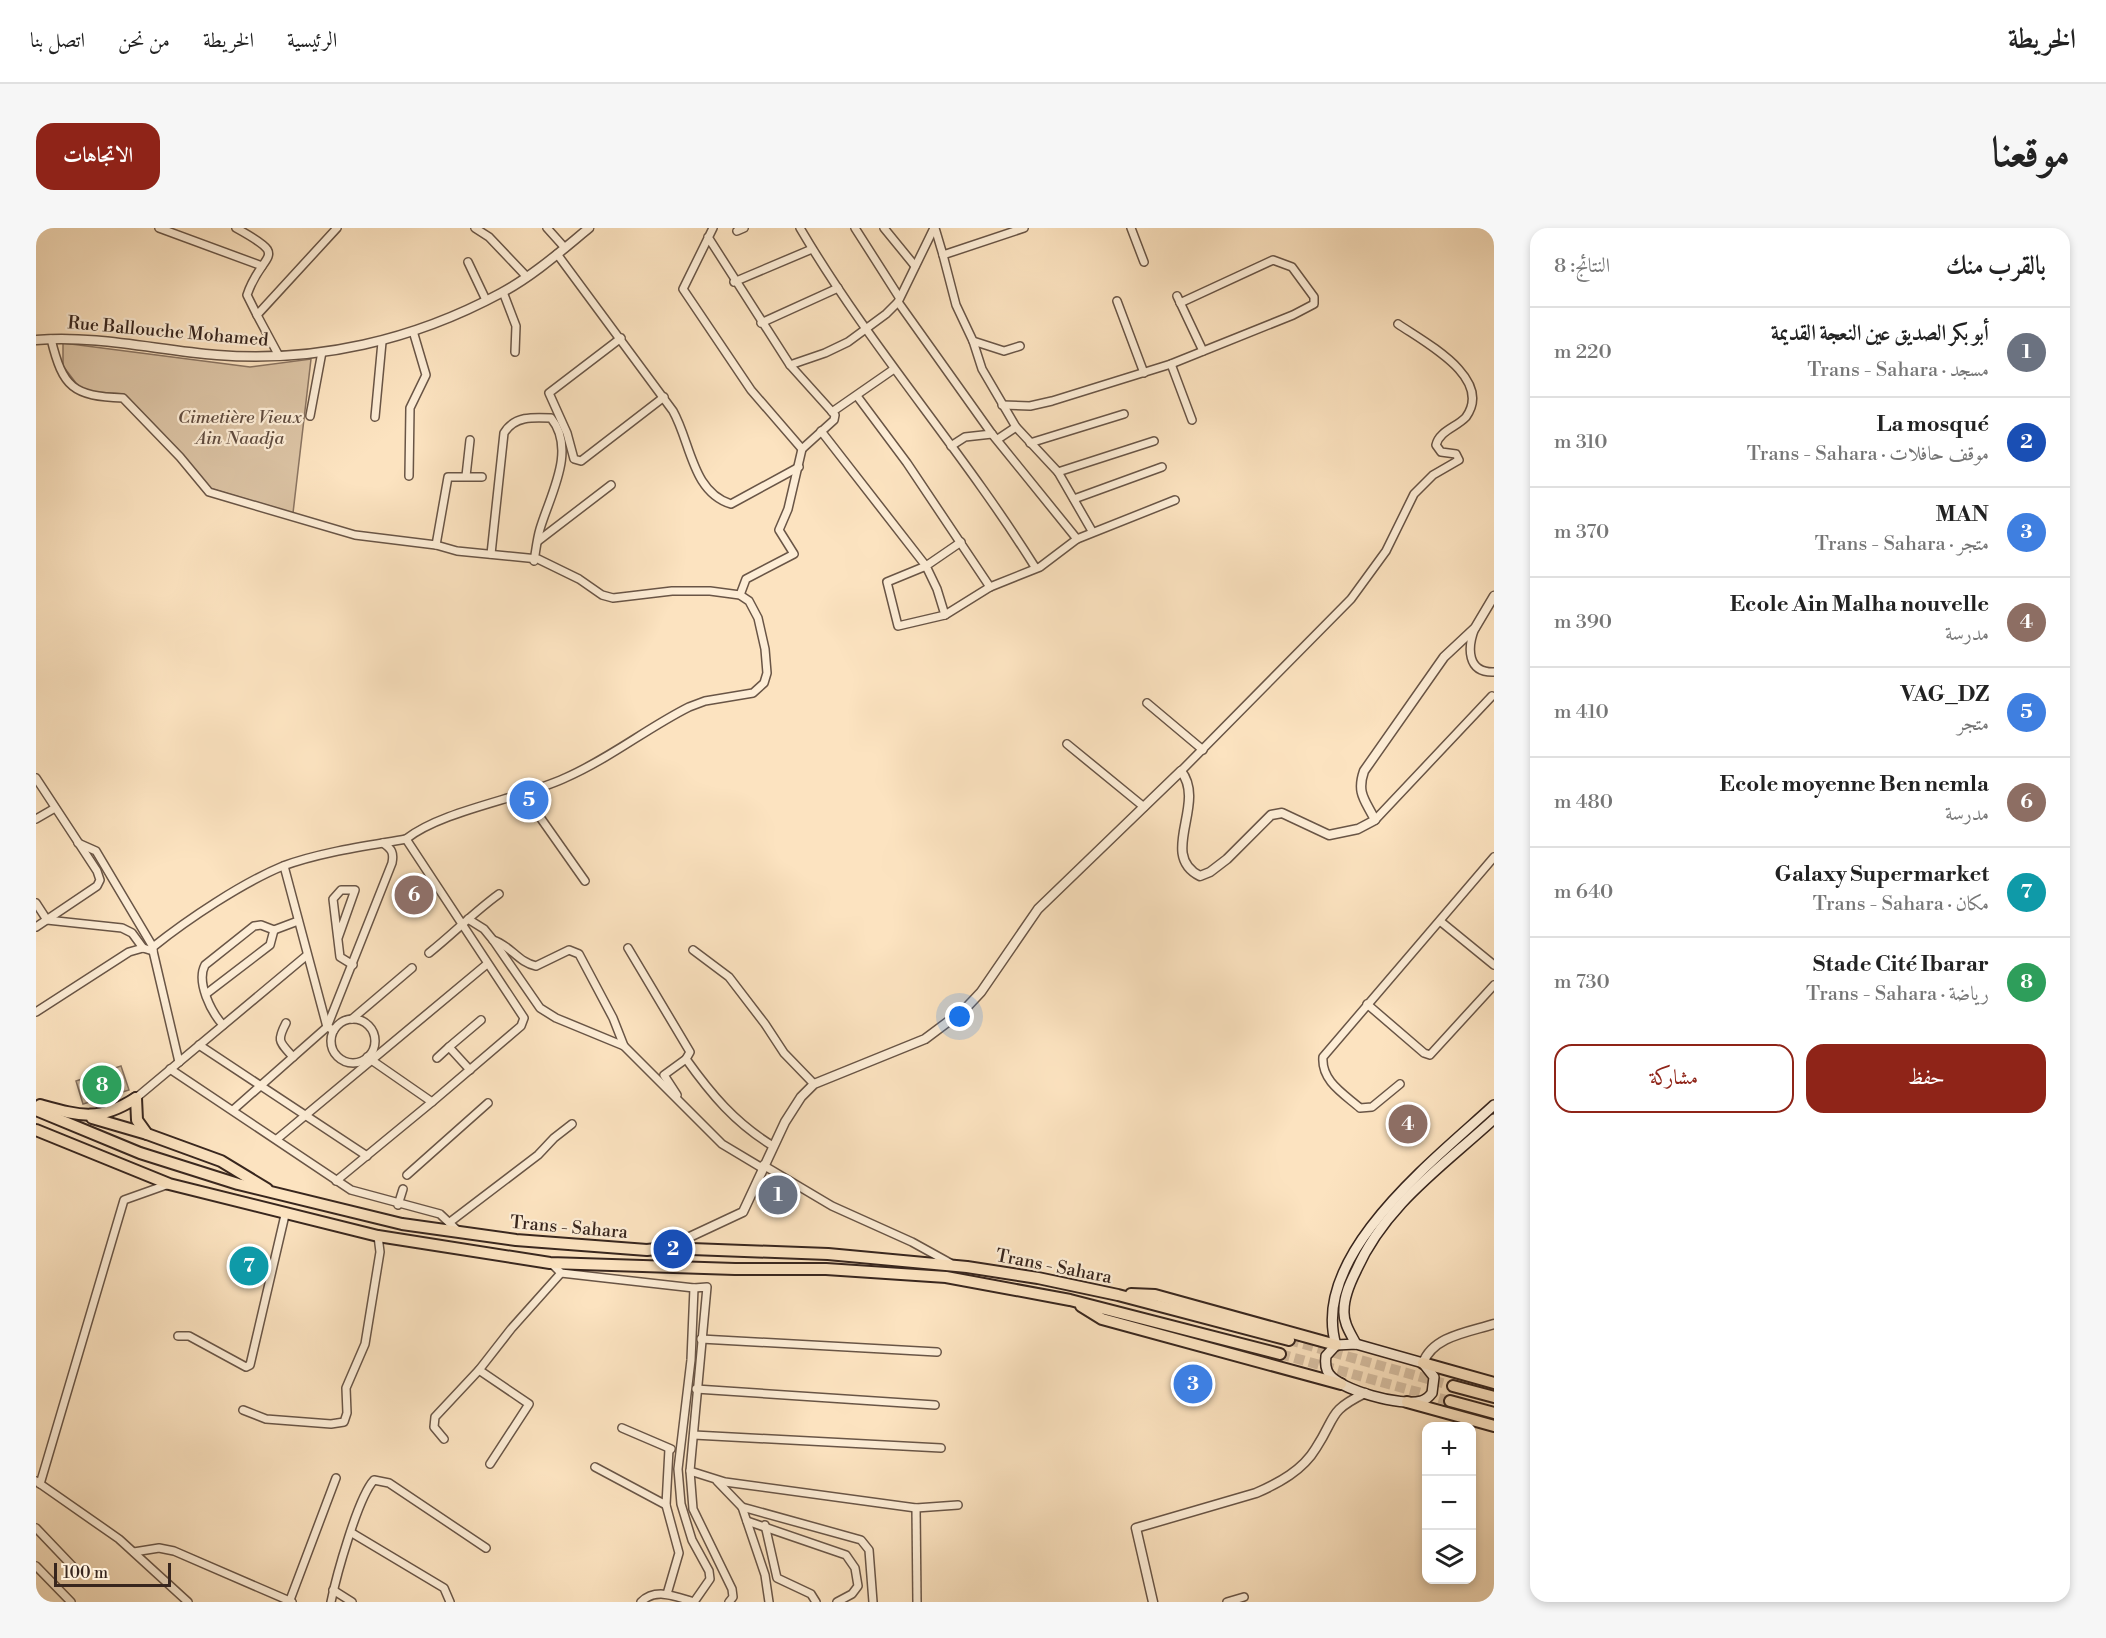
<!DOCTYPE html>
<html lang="ar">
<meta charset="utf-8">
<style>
body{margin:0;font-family:"Libre Bodoni",Amiri,serif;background:#f6f6f6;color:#222;direction:rtl}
.controls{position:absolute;right:18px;bottom:18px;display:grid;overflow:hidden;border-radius:12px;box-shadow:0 3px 9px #0003}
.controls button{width:54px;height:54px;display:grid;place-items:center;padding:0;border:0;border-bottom:2px solid #e0e0e0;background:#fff;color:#222;font:30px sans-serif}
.scale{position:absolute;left:18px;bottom:15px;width:117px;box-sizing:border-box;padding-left:6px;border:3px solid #38261e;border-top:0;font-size:16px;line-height:21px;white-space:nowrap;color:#38261e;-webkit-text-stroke:4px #fdedd6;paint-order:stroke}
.you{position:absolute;left:924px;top:789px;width:21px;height:21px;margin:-15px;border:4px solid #fff;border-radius:50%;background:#1a73e8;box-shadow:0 0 0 9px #1a73e833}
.badge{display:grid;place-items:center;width:39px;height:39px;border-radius:50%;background:#8f2418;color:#fff;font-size:20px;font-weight:700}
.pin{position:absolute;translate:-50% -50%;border:3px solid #fff;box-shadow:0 2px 6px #0006}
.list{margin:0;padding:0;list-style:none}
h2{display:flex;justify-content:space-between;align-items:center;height:78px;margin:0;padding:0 24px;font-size:26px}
h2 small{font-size:20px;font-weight:400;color:#767676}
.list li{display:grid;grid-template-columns:39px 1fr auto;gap:18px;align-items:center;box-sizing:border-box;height:90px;padding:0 24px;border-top:2px solid #e0e0e0}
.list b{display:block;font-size:22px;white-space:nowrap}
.list p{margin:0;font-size:20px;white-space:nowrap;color:#767676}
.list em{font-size:20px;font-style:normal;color:#767676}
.actions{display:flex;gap:12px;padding:18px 24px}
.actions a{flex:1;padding:14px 0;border:2px solid #8f2418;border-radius:18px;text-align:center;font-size:21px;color:#8f2418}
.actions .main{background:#8f2418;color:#fff}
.icon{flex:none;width:33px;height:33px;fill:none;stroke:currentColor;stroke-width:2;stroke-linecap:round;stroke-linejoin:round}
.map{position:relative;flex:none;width:1458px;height:1374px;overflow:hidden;direction:ltr;border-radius:18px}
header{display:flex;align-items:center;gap:36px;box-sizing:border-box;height:84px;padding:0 30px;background:#fff;border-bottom:2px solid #e0e0e0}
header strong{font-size:28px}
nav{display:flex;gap:33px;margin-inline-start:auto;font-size:21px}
.intro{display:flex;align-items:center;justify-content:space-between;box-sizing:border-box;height:144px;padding:0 36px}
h1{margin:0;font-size:42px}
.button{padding:15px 27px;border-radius:18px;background:#8f2418;color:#fff;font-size:21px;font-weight:700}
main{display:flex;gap:36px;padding:0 36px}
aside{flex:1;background:#fff;border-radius:18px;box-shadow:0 3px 9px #0003}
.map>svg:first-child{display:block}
</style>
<header>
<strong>الخريطة</strong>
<nav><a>الرئيسية</a><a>الخريطة</a><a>من نحن</a><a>اتصل بنا</a></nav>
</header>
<div class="intro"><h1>موقعنا</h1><a class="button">الاتجاهات</a></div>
<main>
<aside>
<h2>بالقرب منك<small>النتائج: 8</small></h2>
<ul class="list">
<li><span class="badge" style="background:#6b7280">1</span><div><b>أبو بكر الصديق عين النعجة القديمة</b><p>مسجد · Trans - Sahara</p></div><em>220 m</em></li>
<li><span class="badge" style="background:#1a4fb4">2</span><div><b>La mosqué</b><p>موقف حافلات · Trans - Sahara</p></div><em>310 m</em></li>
<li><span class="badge" style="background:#3f7fe0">3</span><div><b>MAN</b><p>متجر · Trans - Sahara</p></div><em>370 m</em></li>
<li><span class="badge" style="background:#8d6e63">4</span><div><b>Ecole Ain Malha nouvelle</b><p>مدرسة</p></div><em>390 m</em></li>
<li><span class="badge" style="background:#3f7fe0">5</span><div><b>VAG_DZ</b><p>متجر</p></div><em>410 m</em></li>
<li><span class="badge" style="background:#8d6e63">6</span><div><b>Ecole moyenne Ben nemla</b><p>مدرسة</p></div><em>480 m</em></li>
<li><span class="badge" style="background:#0f9aa8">7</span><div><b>Galaxy Supermarket</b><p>مكان · Trans - Sahara</p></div><em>640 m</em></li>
<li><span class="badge" style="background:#2e9e5b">8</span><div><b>Stade Cité Ibarar</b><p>رياضة · Trans - Sahara</p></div><em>730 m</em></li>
</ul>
<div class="actions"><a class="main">حفظ</a><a>مشاركة</a></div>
</aside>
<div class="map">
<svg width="1458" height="1374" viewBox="0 0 1458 1374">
<rect width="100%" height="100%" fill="#fce3c0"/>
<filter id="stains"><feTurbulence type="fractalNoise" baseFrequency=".00333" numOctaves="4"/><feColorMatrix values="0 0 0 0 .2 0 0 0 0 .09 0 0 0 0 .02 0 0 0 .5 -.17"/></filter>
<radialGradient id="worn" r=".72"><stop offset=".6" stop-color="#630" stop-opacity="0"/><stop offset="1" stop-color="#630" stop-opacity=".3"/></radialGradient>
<g fill="#dbc3a4" stroke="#8a7461" stroke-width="1.5">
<path d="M27 115 214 139 275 131 257 285 173 260 150 231 88 166 46 163 27 138Z"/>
<path d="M85 838 93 862 47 876 40 853Z"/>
</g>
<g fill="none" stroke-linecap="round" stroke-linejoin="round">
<g stroke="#d5bda0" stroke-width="10" stroke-dasharray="10 5" stroke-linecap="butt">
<path d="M1253 1112 1417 1158"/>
<path d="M1244 1126 1414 1173"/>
</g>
<defs>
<g id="minor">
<path d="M123 0 226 38"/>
<path d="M200 0C256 31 226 22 211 67L221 87"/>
<path d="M439 0 453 9 491 49"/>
<path d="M511 0 529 20"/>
<path d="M764 0C834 119 926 222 999 339"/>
<path d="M819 0 863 69"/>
<path d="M848 0 879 38"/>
<path d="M899 0 907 27 988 0"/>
<path d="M1095 0 1108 34"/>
<path d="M701 3 708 0"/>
<path d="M672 9 754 137 799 187 798 192 766 221 715 162 647 61 677 0"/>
<path d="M521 26 637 183C655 215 656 264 695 276L763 239"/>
<path d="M907 27 920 77 937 113 968 123 984 118"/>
<path d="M432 34 450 72"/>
<path d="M698 54 776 21"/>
<path d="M467 64 480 98 479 124"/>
<path d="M1141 68 1167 123"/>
<path d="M1081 73 1108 145"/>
<path d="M862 74 956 206 1041 311"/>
<path d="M725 95 802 60"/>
<path d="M585 110 513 165 531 205 538 231 545 233 628 169"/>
<path d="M15 111C27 160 37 168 87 170L144 229 173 264 319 307 400 317 421 323 502 331 543 351 566 367 577 370 636 363H674L704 367 713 373 722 390 729 421 731 445 728 455 717 465 669 473 653 479C611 500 573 531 529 550 484 571 407 582 370 611 330 618 285 624 247 638 206 655 152 691 117 719V723L143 834"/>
<path d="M937 113 946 141 980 199 1022 244 1118 213"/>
<path d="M243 128 221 87 301 0"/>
<path d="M1135 136 1156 192"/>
<path d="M754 137 789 125 812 114 850 86 862 74 898 0"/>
<path d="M821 168 871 235 954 359"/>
<path d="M966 177 994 178 1016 173 1135 136 1257 87 1278 76V69L1256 39 1237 32 1144 75"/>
<path d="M796 184 858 141"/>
<path d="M274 188 286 124"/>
<path d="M339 189 346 114"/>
<path d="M785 203 890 338 901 361 909 387 862 398 851 354 890 338 925 314"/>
<path d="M962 211 980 199"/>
<path d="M994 215 1088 186"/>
<path d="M915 218 929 209 956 206"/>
<path d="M1022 244 1056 303"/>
<path d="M373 248 374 180 390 147 377 103"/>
<path d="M430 248 434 212"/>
<path d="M1038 271 1126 239"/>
<path d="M502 313 575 257"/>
<path d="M400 317 412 249H446"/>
<path d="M455 326 468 205C478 188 497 189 515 190 541 222 514 267 504 301 501 311 500 322 498 333"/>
<path d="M704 367 710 351 758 326 743 302 752 281 766 221"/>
<path d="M909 387 954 359 1004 339 1041 311 1139 272"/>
<path d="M1439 400C1431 420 1431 445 1458 444"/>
<path d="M1111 475 1167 522"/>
<path d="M1031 516 1108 579"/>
<path d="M1145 543 1315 371 1350 323 1378 266 1397 247 1423 232 1420 226 1405 224 1400 217C1403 203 1421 199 1430 189 1458 150 1388 114 1362 96"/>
<path d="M0 550 61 643 64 652 61 658 0 699"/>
<path d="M487 565 549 653"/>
<path d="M0 591 19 580"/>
<path d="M1339 592 1456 468"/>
<path d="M370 611 488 790 485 798 396 874"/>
<path d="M42 615 60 623 117 719"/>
<path d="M248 638 291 799 298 802"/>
<path d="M0 675 11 692 86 700 96 705 107 720"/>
<path d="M432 691 448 701 457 712 504 780 520 790 588 818 686 916 726 940"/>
<path d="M1404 693 1458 737"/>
<path d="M302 710 319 662H305L297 671 304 729 317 737"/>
<path d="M457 712C474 717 483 735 500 738L533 722 543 726 577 790 588 818"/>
<path d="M592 720 654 824 650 831C675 866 699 895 737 918"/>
<path d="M657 722 693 749 729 796 748 825 778 856"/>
<path d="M393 725C417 706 438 684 463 666"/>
<path d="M170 766 234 717 238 702"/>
<path d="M1331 776 1388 825 1394 827 1458 757"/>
<path d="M0 784 93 724 107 720 117 723"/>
<path d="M316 791 376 740"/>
<circle cx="317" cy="813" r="22"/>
<path d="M250 795C240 814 244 814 257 829"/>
<path d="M187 797C175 784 160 754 169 737L218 698 225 697 238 702 262 693"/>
<path d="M163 817 331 928"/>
<path d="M413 819 445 792"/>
<path d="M401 830 413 819 434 842"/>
<path d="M134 841 315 962 404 986 423 1004"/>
<path d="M1364 856 1336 879 1324 880C1308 866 1285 853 1287 829L1458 629"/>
<path d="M641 867 628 847 650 831"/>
<path d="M100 870 270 728"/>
<path d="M197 882 291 799 356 635C358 625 356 621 347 615"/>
<path d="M241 911 451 736"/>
<path d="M727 937 796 978 876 1014 914 1035"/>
<path d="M371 947 452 875"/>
<path d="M300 953 396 874 331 829"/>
<path d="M362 977 367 961"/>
<path d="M414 994 502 927 518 910 536 896"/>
<path d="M516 1036 525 1045 658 1060 671 1059 654 1243 689 1254 880 1280 922 1277"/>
<path d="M142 1108H153L210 1139 214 1137 249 987"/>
<path d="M665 1111 901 1124"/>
<path d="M443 1142 493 1176 454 1236"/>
<path d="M660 1161 899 1177"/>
<path d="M207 1182 230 1191 295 1196 308 1194 311 1185 310 1160 329 1116 344 1024 342 1008"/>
<path d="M586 1200 635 1221"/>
<path d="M658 1207 905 1220"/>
<path d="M408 1211 398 1199 399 1189 443 1142 475 1101 525 1045"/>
<path d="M559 1239 630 1277 633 1221"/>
<path d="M654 1243 657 1281 696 1361 697 1369 693 1374"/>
<path d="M0 1253 83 1311 152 1374"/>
<path d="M681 1253 706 1279 825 1312 833 1322 837 1374"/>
<path d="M4 1256 88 972 133 956"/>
<path d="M630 1277 643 1325 631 1366"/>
<path d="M706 1279 729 1347 733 1374"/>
<path d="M880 1280 881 1374"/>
<path d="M711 1293 810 1327 819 1340 822 1358 816 1366 801 1374"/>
<path d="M729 1297 741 1350 775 1366 780 1374"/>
<path d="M0 1300 42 1344"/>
<path d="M316 1305 408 1360 414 1374"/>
<path d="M98 1324 123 1320 138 1323 256 1374"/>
<path d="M0 1338 35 1374"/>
<path d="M297 1362 316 1374"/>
<path d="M254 1372 300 1250"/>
<path d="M295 1374C300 1349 322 1269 338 1252L353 1255 450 1320"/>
<path d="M605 1374C620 1359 641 1369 658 1374L674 1351 673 1343 656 1312 645 1276 642 1241 655 1132 658 1060"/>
<path d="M1191 1374 1208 1369"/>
</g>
<g id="tertiary">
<path d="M0 112C61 107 120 122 181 127 280 135 378 112 465 65 497 48 525 23 553 0"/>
<path d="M630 1020 707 984 749 894 765 869 778 856 889 811 929 781 945 764 1002 681 1145 543C1171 576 1122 627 1164 648L1174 644 1191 631 1235 587 1246 585 1293 607 1322 601 1339 592C1330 573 1320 566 1328 543L1408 429 1439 400 1458 368"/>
<path d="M1387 1135C1397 1108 1433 1104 1458 1096"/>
<path d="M1117 1374 1100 1300 1220 1265C1243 1255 1267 1242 1280 1220 1301 1188 1291 1184 1329 1165"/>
</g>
<g id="secondary">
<path d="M1320 1116C1315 1106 1307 1095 1308 1082 1308 1068 1314 1055 1320 1043 1349 977 1407 938 1458 891"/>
<path d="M1320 1116 1387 1135 1398 1149 1396 1165C1393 1169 1389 1172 1385 1173 1366 1179 1304 1162 1293 1146 1289 1140 1289 1135 1290 1128L1300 1117Z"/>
<path d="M1300 1117C1273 1027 1402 929 1458 877"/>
</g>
<g id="trunk">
<path d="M100 870 101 892 111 906 185 933 231 961"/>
<path d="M4 877C44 888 63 894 100 870"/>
<path d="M0 882 104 925 202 956 366 996 480 1012 611 1022 629 1020 792 1026 931 1039 1002 1050 1082 1067 1253 1112"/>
<path d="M56 890 111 906"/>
<path d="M0 902 133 956 342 1008 514 1035 699 1041H790L910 1049 1034 1072 1244 1126"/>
<path d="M1095 1066 1119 1067 1300 1117"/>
<path d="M1045 1078 1066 1091 1305 1156"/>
<path d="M1387 1135 1458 1155"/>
<path d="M1417 1158 1458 1169"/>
<path d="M1414 1173 1458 1185"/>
<path d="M1371 1174 1458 1198"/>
</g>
</defs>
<use href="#minor" stroke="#695546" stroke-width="10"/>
<use href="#tertiary" stroke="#695546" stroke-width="11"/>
<use href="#secondary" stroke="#38261e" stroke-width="12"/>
<use href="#trunk" stroke="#38261e" stroke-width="14"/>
<use href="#minor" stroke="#fdedd6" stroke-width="7"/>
<use href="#tertiary" stroke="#fdedd6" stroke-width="8"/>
<use href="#secondary" stroke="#fdedd6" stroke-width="9"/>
<use href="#trunk" stroke="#fce3c0" stroke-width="10"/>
</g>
<g text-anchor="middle" stroke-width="4.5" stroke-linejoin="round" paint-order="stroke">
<g font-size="18" fill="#38261e" stroke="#fdedd6">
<text transform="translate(132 103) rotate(5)" y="6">Rue Ballouche Mohamed</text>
<text transform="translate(533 999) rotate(5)" y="6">Trans - Sahara</text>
<text transform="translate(1018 1038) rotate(11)" y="6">Trans - Sahara</text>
</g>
<g font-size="18" font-style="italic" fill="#614d40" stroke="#fdedd6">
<text x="204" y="195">Cimetière Vieux<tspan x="204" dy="21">Ain Naadja</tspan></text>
</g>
</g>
<rect width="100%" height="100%" filter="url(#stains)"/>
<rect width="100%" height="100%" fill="url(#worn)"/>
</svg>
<div class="controls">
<button>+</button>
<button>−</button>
<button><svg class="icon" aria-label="layers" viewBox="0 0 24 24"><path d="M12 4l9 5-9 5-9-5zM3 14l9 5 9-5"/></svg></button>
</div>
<div class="scale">100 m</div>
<div class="you"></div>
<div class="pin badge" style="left:742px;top:967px;background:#6b7280">1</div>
<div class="pin badge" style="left:637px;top:1021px;background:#1a4fb4">2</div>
<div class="pin badge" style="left:1157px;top:1156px;background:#3f7fe0">3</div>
<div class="pin badge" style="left:1372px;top:896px;background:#8d6e63">4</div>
<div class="pin badge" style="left:493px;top:572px;background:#3f7fe0">5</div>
<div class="pin badge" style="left:378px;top:667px;background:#8d6e63">6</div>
<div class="pin badge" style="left:213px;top:1038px;background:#0f9aa8">7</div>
<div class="pin badge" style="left:66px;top:857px;background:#2e9e5b">8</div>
</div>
</main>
